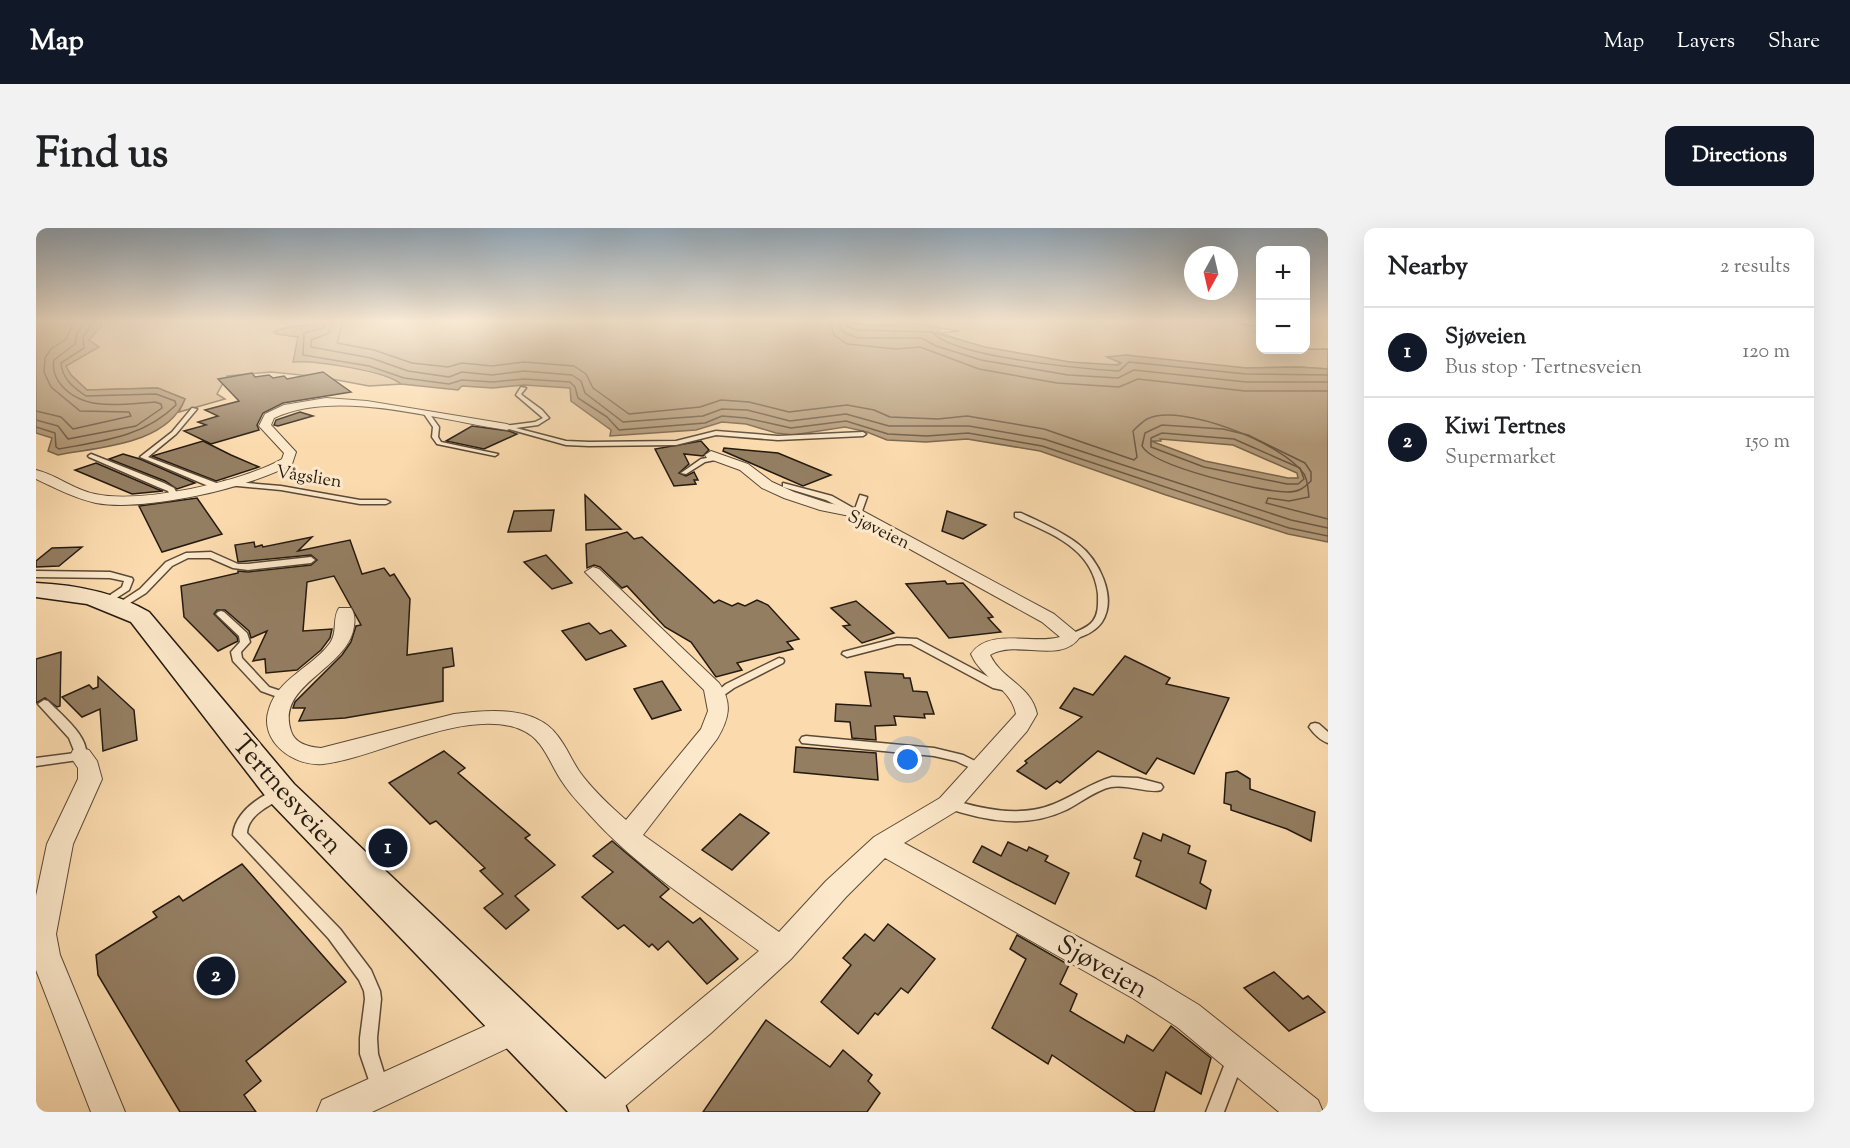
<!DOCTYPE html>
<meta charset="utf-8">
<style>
body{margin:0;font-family:"Sorts Mill Goudy",serif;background:#f2f2f2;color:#202124}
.controls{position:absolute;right:18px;top:18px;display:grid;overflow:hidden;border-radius:12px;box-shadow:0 6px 24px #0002}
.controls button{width:54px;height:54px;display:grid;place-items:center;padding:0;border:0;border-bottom:2px solid #e0e0e0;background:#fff;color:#202124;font:30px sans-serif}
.compass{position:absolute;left:1148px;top:18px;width:54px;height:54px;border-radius:50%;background:#fff;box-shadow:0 6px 24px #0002;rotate:188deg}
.you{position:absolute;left:872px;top:532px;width:21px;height:21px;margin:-15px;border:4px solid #fff;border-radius:50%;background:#1a73e8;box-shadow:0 0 0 9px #1a73e833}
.badge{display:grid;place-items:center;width:39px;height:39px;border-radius:50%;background:#111827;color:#fff;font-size:20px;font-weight:700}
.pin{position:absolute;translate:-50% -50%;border:3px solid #fff;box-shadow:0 2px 6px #0006}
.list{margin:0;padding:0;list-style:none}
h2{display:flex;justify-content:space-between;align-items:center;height:78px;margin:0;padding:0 24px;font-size:26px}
h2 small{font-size:20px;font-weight:400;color:#757577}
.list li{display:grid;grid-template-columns:39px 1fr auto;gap:18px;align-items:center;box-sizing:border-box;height:90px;padding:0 24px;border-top:2px solid #e0e0e0}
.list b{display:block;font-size:22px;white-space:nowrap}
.list p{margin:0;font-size:20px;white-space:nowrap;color:#757577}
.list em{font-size:20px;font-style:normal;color:#757577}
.map{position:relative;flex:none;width:1292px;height:884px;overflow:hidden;border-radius:12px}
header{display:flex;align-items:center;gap:36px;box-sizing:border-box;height:84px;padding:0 30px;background:#111827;color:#fff}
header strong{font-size:28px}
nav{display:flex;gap:33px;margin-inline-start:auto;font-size:21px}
.intro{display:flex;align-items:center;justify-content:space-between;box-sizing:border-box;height:144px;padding:0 36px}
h1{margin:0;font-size:42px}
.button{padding:15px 27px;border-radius:12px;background:#111827;color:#fff;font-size:21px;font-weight:700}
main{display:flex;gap:36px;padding:0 36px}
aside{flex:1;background:#fff;border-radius:12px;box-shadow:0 6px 24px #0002}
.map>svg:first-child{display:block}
</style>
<header>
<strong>Map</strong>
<nav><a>Map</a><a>Layers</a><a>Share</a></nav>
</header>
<div class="intro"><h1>Find us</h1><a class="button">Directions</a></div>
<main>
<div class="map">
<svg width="1292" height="884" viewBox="0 0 1292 884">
<rect width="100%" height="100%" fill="#fbdbae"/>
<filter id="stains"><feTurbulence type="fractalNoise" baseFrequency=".00333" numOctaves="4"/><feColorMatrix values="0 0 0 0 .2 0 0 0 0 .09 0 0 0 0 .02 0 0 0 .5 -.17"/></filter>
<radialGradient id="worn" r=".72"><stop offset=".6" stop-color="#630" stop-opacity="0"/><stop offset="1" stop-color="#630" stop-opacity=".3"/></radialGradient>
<g fill="#d7ba93" stroke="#7e6a52" stroke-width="1.5">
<path d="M64 92H289C273 101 255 95 241 106L262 109 270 133C293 135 348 142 365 156L333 158 285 149 235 144 191 148 181 166 189 171 143 184 149 171 121 160 51 162 35 147 29 138 62 119 52 112 66 97Z"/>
<path d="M811 92H1180L1224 99V104H1219L1224 105V117L1222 118 1224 122 1292 121V141L1263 139 1210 140 1072 129 1086 135C1070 143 970 125 948 119 934 115 919 110 904 105L923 103 871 95H865L863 98 824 96Z"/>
</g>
<g fill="#b29978" stroke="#7a664e" stroke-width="1.5" fill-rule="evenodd">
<path d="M0 92H64L66 97 53 112 63 119 30 138 35 147 51 162 122 160 149 171C131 217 63 219 22 227L12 223 16 210 0 205Z"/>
<path d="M289 92H802L822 96 863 98 865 95 904 99V104L899 105 949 119 1034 134 1082 137 1085 135 1071 129 1090 127 1210 140 1263 139 1292 141V314L1252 306 1130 267 1004 223 931 211 890 214 851 212 831 204 809 199 757 207 740 205 710 196 686 194 660 202 574 208 575 202 535 173 534 160 488 157 457 160 426 158 422 162 365 156C351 143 277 132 257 134L262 109 241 106 238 104C254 95 273 101 289 92ZM1124 211 1197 217 1261 245 1262 250H1252L1169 233 1115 213H1125Z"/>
</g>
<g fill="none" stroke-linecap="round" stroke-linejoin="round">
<g stroke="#6c5a44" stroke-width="1.5">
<path d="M291 92 287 100 268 105 267 127 333 138 368 150 413 156 426 152 457 154 488 151 534 154 539 159 542 170 571 189 583 202 669 195 686 188 710 190 755 200 810 193 852 206 891 208 932 205 1006 218 1253 300 1292 308"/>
<path d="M298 92 293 105 275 112V119L335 130 372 143 413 149 426 144 456 147 488 143 536 147 545 153 549 165 587 194 667 188 686 181 711 182 754 193 810 186 853 198H933L1008 211 1255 292 1292 300"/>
<path d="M307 92 301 115 338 122 376 135 412 139 426 135 456 138 488 134 538 138 550 146 557 160 593 186 664 179 685 172 713 174 753 184 811 177 838 182 854 189 902 191 931 188 1008 201 1098 232 1101 229 1097 203C1101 199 1106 194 1111 191 1145 174 1248 216 1268 246 1272 252 1272 262 1273 269L1253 273 1232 270 1230 275 1292 291"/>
<path d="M793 92 798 107 811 116 860 121 884 119 943 141 1021 155 1083 159 1102 151 1209 163H1292"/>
<path d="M802 92 807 104 822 110H885L900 118 945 132 1032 147 1082 150 1098 142 1210 154H1292"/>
<path d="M810 92 812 99 821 102 897 104C915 129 1049 141 1083 143L1093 134 1210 146 1292 147"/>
<path d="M0 183 25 189 37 201 95 188 93 184 44 183 15 159 8 144 9 130 15 121 30 111 39 92"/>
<path d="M0 192 22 198 32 211 100 198 126 180 125 176 119 174C88 176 49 184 26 158 19 150 16 142 18 132L39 116 41 105 51 92"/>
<path d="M1126 197 1187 201 1212 207 1269 235 1275 244V253C1267 261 1262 264 1251 264 1226 264 1117 239 1106 218L1109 205Z"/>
<path d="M0 199 19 205 20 219 23 221C66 213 108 209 140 177L139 173 120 166 50 168C38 160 26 151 25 135L48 120 47 109 59 92"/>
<path d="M1126 205 1198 211 1264 240 1268 251 1262 256H1251L1168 239 1115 219V210Z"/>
</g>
</g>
<g fill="#947e62" stroke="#251a10" stroke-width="1.5">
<path d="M287 144 315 164 247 175 227 185 221 197 223 202 175 216 148 203 170 197 162 194 182 188 169 182 203 173 182 151 216 145 219 149 233 147 237 150 248 148 251 151Z"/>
<path d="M264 184 277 188 242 198 238 197 240 192Z"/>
<path d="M436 198 473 203 481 206 448 221 410 213Z"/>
<path d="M167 213 195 227 223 239 180 253 116 228Z"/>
<path d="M665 213 673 222 667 228 648 226 653 236 643 245 650 248 658 244 662 252H658L660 256 638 258 619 221Z"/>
<path d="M688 220 742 225 795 247 767 258 687 223Z"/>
<path d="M87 226 104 231 159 255 141 261 129 253 73 231Z"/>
<path d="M60 235 121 261 127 263 96 266 39 242Z"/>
<path d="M549 267 585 301 550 302Z"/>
<path d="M161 270 186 306 126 324 103 278Z"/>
<path d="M518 282 515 303 472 304 478 283Z"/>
<path d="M911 283 950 297 927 311 906 303Z"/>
<path d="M591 304 598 311 606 309 678 375 683 372 696 378 702 375 709 378 721 372 732 377 763 411 751 414 757 421 701 435 706 442 680 449 655 414 629 399 591 358 586 360 564 339 558 337 551 340 550 316Z"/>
<path d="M276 309 262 323 314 312 326 346 348 340 354 348 358 346 374 371 371 427 416 420 418 438 407 440V473L309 490 263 493 269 480H257L259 474 306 427 315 414 320 398 325 397 298 348 271 354 267 403 296 401 294 410 285 422 261 442 230 445 229 431 217 433 231 403 215 410 213 403 189 382H181L178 386 201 409 202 413 182 423 148 389 145 358 202 345V343L212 344 275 337 281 332 275 327 202 334 199 317 218 314 219 319 226 317 227 319Z"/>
<path d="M46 319 23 338 0 339V333L16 320Z"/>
<path d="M510 327 536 355 516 361 488 334Z"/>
<path d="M909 353 911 356 927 355 957 389 952 390 965 404 913 410 870 356Z"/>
<path d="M820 373 858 405 826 415 807 398 814 397 795 380Z"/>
<path d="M553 395 564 406 575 402 590 418 550 432 526 403Z"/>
<path d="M25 424 24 478 21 479 9 470 0 475V431Z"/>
<path d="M1089 428 1134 450 1130 456 1193 470 1158 546 1121 530 1110 546 1062 523 1024 555 1021 553 1010 561 981 543 991 535 989 533 1046 489 1024 480 1038 460 1057 467Z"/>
<path d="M829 444 867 446 868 450H874L877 463 891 464 898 486H888L889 490 858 488 860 497 839 498 840 512 816 510 814 494 799 493 800 476 835 478Z"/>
<path d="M62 449 98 482 101 512 67 523 64 481 46 489 26 469 53 457 57 461 62 459Z"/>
<path d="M626 453 645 482 616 491 598 461Z"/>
<path d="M760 519 840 525 842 552 758 544Z"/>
<path d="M408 523 429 540 422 545 494 607 489 610 519 637 479 668 493 682 470 701 448 680 467 666 444 643 449 640 400 593 394 596 353 555Z"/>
<path d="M1201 543 1214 551V561L1279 584 1275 613 1251 601 1195 582V577L1188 575 1190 545Z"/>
<path d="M704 586 733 605 696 642 666 622Z"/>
<path d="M1107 605 1125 613 1127 606 1154 618 1152 625 1170 633 1164 655 1175 662 1170 681 1100 648 1105 633 1098 630Z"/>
<path d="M576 613 633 661 624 669 657 695 664 690 702 731 671 756 632 713 622 722 616 716 613 719 588 697 582 701 546 669 577 644 557 628Z"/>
<path d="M972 614 991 623 993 619 1012 628 1009 633 1033 645 1019 676 937 634 946 618 965 628Z"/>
<path d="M206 636 310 754 210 833 225 853 208 867 220 884H144L62 747 60 727 121 689 117 684 143 668 147 673Z"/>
<path d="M852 696 899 731 872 765 865 760 842 787 839 785 822 806 785 774 815 737 807 730 829 706 838 713Z"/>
<path d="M981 707 1033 737 1024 756 1041 766 1034 783 1088 815 1091 807 1117 823 1135 798 1175 830 1165 866 1130 844 1118 884H1100L1016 827 1012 836 956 800 990 731 974 721Z"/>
<path d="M1238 744 1267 771 1272 768 1289 784 1253 803 1208 760Z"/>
<path d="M730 792 794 839 807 822 836 847 832 853 844 865 831 884H667Z"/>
</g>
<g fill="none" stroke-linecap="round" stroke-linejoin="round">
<defs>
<g id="service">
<path d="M485 159 490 160 485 166 487 168 506 182 513 190 502 197 480 200 530 213 553 214 640 213 680 203 742 208 827 204 830 206 827 208 742 212 680 207 640 217 553 218 530 217 469 200V198L499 194 507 190 480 167Z"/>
<path d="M156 180 161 181 140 206 112 229 183 256V260H177L104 229 136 204Z"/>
<path d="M389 185H393L403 199 402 209 405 214 462 226 459 228 401 216 396 209 397 199 388 186Z"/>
<path d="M55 226 128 255 138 260 142 267 135 269 132 263 122 259 53 229 52 228Z"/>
<path d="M682 228 684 229V231L669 234 650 246 645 245 665 231Z"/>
<path d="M188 253 245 258 324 272H350L354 274 350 276H324L245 262 191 257H188Z"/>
<path d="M747 255 796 268 819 281 824 267 831 269 825 286 821 288 790 272 747 259Z"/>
<path d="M979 285H985C1004 294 1025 303 1042 316 1062 331 1082 369 1066 394 1059 404 1047 409 1035 412L1030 409C1038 403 1050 402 1057 393 1063 385 1062 375 1062 366 1057 320 1016 306 979 289Z"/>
<path d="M175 324 202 336H212L275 329 279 332 275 335 212 342 197 340 174 330H152L136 338 110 365 86 380 83 381 78 378 104 361 130 334 150 325Z"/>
<path d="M0 343 74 344 96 350 97 352 93 362 71 376 68 375 66 373 68 371 86 359 88 353 74 350 0 349Z"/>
<path d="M185 383 188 384 211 405 214 414 205 424 206 430 233 459 254 466 255 468 254 470 250 472 225 463 197 433 195 424 204 414 203 408 182 388 180 386 182 384Z"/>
<path d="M861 410 881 411 964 455 980 459 981 461 976 464 957 460 875 416H861L811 429 806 426 807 424Z"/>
<path d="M743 430 747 431 748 433 747 435 698 460 681 472 676 468 690 456Z"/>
<path d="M8 472 12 473C24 486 57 511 49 531L0 538V530L39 525 33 510 2 476Z"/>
<path d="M1279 495 1283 496 1292 504V515C1285 513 1277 505 1273 499L1275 496Z"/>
<path d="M770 508 898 520 927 527 947 537 949 540 947 543 943 544 920 533 898 528 766 515 764 512 766 509Z"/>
<path d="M1076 549 1102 550 1125 556 1127 559 1125 562C1113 566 1092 556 1075 559 1060 562 1044 575 1030 582 990 601 949 593 908 579L907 576 908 573 913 571C946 581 984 590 1018 576 1038 568 1055 555 1076 549Z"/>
<path d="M245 560 250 562 251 565 250 568C235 577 212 586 211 605L304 701 335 742 344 763 345 771 341 810 342 826 353 861 350 867 344 870 338 867 324 826V810L329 771 328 763 323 752 293 711 197 607C199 584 224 567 245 560Z"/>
<path d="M1199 822 1205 825 1208 831 1188 884H1170L1193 825Z"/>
</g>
<g id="minor">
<path d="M290 170 331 173 471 196 477 199 471 202C402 192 302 160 238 190L235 197 260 224 256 236C214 260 108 284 60 275 38 270 19 260 0 251V242C21 247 38 262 59 266 105 276 206 254 246 231L248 225 223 198 229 186 248 177Z"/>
<path d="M675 223 712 236 736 254 758 264 792 275 823 281 1018 386 1041 405 1044 409C1025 437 980 411 954 427 966 452 995 457 1001 486L991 503 922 582 868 615 1120 751 1163 777 1282 872 1287 884H1243L1141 799 1098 771 849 630 810 669 755 731 675 805 582 884H547L545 879 550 867 723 723C665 680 601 640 553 586 544 576 534 566 527 555 514 537 508 511 486 502 432 478 344 529 287 536 258 539 222 513 233 481 242 450 277 439 294 415 302 404 296 390 303 380H315C319 386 319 392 318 398 313 441 239 456 255 503 259 516 273 519 285 520L418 486C451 482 498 477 521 507 530 518 535 531 543 543 556 561 573 577 590 592L665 501 672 483 668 462 549 344 557 339 563 341 683 455C697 475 693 491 681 511L607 607 743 704 790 653 838 609 904 570 980 486C975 460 945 450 935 426 953 399 998 417 1024 409L1006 394 814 288 784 282 748 270 726 260 704 242 671 230 669 227Z"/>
<path d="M45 520 53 522 61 533 66 551 37 616 20 706 24 727 89 884H55L0 742V668L11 616 42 551V540L34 528 37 522Z"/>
<path d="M480 784 491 789 496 800 491 811 336 884H281L286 872Z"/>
</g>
<path id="secondary" d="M0 355C40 357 78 364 113 384L258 556 585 866 592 884H532L234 574 95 394 51 376 0 369Z"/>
</defs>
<use href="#service" stroke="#5a4a38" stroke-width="3"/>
<use href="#minor" stroke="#5a4a38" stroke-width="2"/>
<use href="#secondary" stroke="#251a10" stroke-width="3"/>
<use href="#service" fill="#fce8ca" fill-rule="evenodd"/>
<use href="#minor" fill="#fce8ca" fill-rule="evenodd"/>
<use href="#secondary" fill="#fce8ca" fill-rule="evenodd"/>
</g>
<linearGradient id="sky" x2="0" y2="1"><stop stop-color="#92a9bb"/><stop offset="0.43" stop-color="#fdefdb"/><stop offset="1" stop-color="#fdefdb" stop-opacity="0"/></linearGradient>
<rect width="1292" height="216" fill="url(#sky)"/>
<g text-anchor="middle" stroke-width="6" stroke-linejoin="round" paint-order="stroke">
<g font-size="18" fill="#251a10" stroke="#fce8ca">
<text transform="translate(273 248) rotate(9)" y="6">Vågslien</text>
<text transform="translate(843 301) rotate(26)" y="6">Sjøveien</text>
</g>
<g font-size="27" fill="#251a10" stroke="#fce8ca">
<text transform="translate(252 566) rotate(48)" y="9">Tertnesveien</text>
<text transform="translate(1067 738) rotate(30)" y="9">Sjøveien</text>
</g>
</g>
<rect width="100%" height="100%" filter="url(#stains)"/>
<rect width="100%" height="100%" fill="url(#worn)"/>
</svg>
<div class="controls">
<button>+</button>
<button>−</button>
</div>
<svg class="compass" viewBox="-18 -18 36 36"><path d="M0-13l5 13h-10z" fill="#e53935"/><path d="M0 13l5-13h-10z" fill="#757577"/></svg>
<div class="you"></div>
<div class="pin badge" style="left:352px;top:620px">1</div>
<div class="pin badge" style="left:180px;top:748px">2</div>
</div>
<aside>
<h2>Nearby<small>2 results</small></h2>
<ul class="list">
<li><span class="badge">1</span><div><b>Sjøveien</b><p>Bus stop · Tertnesveien</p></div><em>120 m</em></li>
<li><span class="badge">2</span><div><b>Kiwi Tertnes</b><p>Supermarket</p></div><em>150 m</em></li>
</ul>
</aside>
</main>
